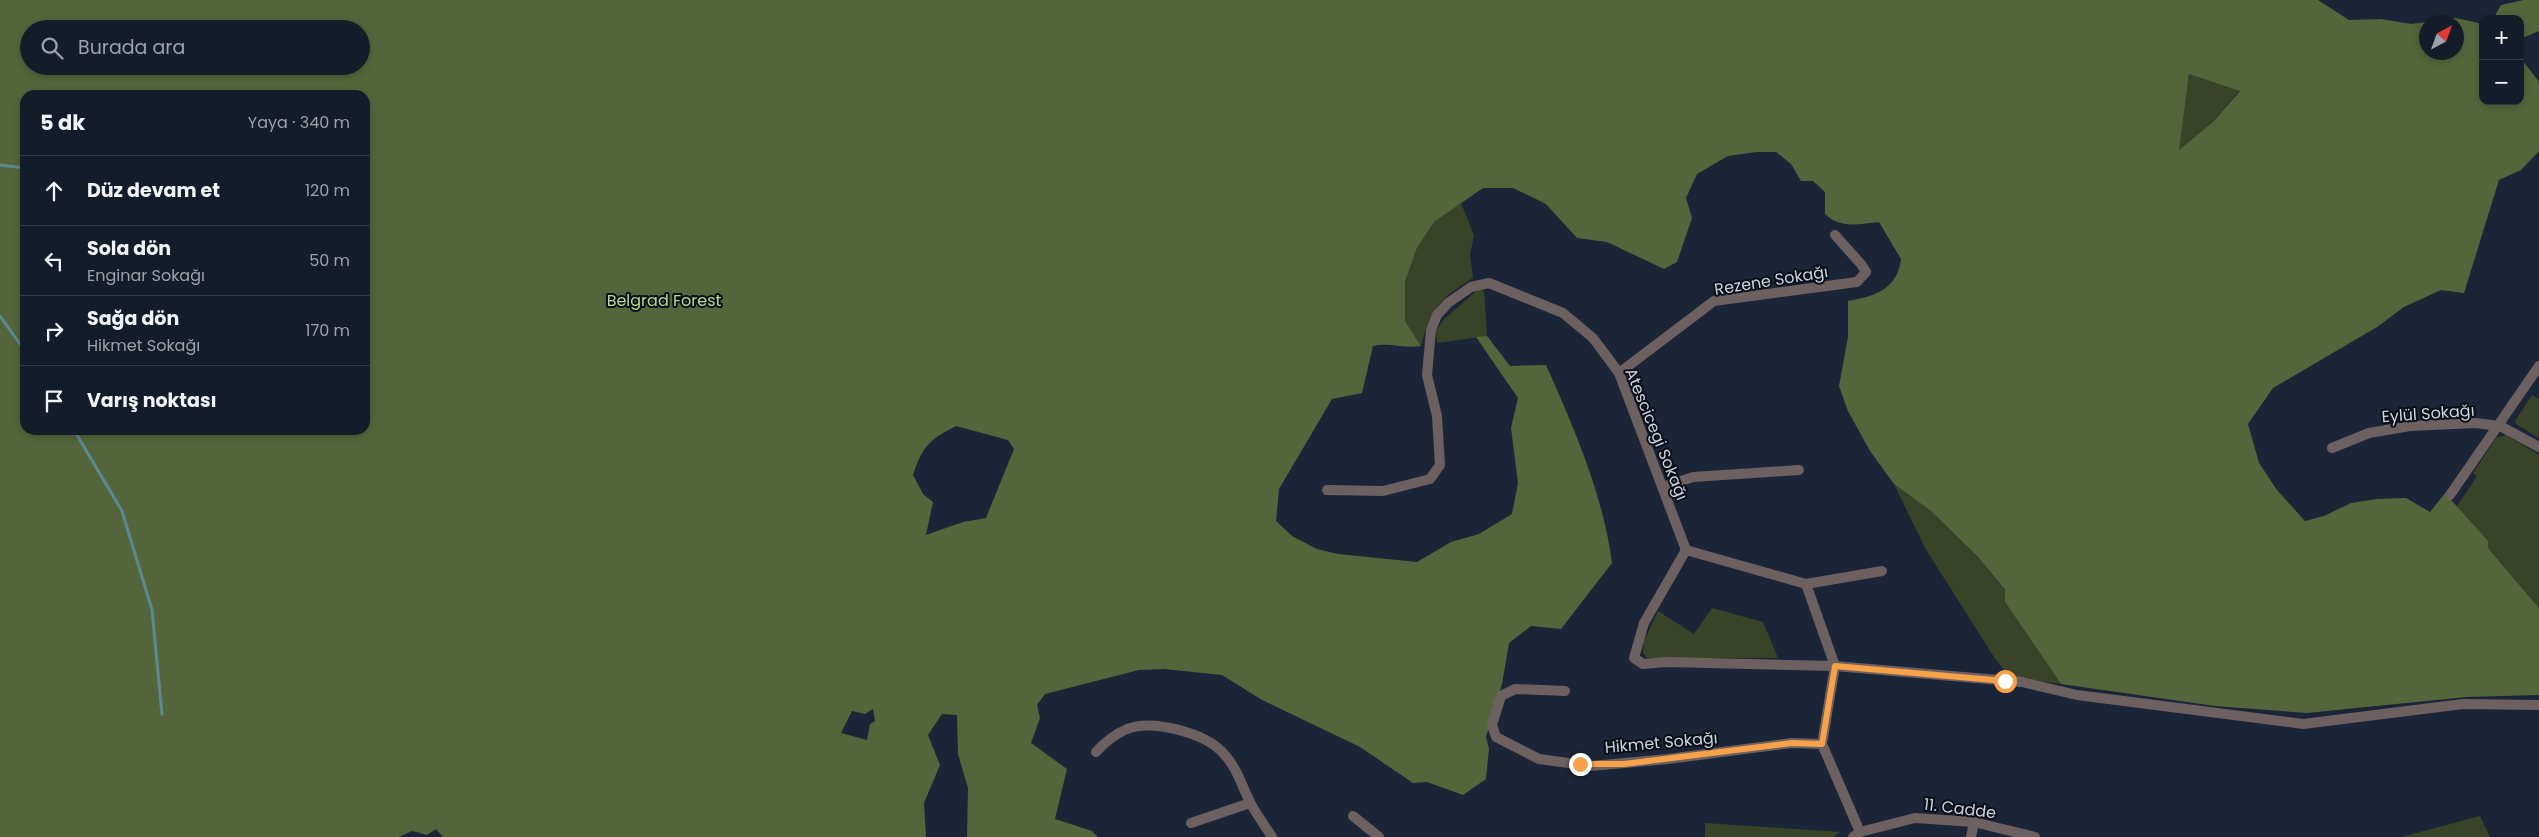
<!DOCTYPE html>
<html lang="tr">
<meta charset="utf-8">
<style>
body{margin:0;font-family:Poppins,sans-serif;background:#212935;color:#f1f3f6}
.controls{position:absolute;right:15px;top:15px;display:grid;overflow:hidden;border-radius:10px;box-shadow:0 2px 8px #0003}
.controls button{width:45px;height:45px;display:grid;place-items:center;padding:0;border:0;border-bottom:1px solid #333a46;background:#141c29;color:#f1f3f6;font:25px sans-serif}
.compass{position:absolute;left:2419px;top:15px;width:45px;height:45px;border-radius:50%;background:#141c29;box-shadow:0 2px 8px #0003;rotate:41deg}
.stop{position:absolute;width:15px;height:15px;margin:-11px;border:4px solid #f7a149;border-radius:50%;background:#fff}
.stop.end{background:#f7a149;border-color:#fff;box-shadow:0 1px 5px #0008}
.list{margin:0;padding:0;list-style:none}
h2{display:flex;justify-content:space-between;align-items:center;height:65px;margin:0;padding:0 20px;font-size:21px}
h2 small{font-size:16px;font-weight:400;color:#9da1a8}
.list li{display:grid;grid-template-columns:32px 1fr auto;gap:15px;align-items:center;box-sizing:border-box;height:70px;padding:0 20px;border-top:1px solid #333a46}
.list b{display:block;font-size:19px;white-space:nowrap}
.list p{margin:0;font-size:16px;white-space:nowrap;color:#9da1a8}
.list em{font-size:16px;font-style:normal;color:#9da1a8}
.icon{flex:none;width:28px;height:28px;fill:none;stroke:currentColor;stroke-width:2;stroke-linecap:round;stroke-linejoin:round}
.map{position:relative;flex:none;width:2539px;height:837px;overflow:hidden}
.search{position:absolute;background:#141c29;box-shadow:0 2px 8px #0003;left:20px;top:20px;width:350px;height:55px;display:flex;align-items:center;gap:12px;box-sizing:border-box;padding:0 18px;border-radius:28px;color:#9da1a8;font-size:19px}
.panel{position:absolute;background:#141c29;box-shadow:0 2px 8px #0003;left:20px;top:90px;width:350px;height:345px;border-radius:15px}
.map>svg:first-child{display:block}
</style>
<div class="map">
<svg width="2539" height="837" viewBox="0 0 2539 837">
<rect width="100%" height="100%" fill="#1b2537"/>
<g fill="#384328">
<path d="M2189 74 2240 90 2213 122 2178 151Z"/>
<path d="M1461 203 1474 235 1470 255 1473 278C1439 299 1431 308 1421 346L1405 321V282L1417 248 1434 222Z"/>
<path d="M1479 289 1484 291 1487 336 1437 343 1436 331 1444 319Z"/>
<path d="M2532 395 2539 399V438L2516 424 2515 421Z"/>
<path d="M2506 435 2539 455V608L2488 548 2457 506 2477 476 2473 473 2496 438Z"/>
<path d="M1894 484 1931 511 1978 557 2005 591V602L2061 684 2006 676V672L1994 657 1925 548Z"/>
<path d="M1712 608 1763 622 1778 658H1647L1643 653 1644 641 1658 611 1694 634Z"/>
<path d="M2480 816 2490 837H2401Z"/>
<path d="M1705 823 1840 832 1833 837H1705Z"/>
</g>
<g fill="#54653b" fill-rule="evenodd">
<path d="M0 0H2318L2349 20 2381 19 2411 24 2456 18 2483 24V101H2520V57L2539 82V151L2521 170 2499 180 2464 293 2441 290 2404 307 2377 327 2273 388 2248 424 2259 463 2277 490 2305 521 2324 516 2351 503 2377 499 2406 498 2430 512 2445 493 2488 541V548L2539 608V695L2466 697 2307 713 2215 706 2061 684 2005 602V590L1978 557 1931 511 1894 484 1870 451 1848 411 1839 386 1848 337V301C1875 296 1897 290 1901 259L1879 222C1859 224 1840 229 1825 214V192L1813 181H1801L1791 164 1776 152H1757L1728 156 1697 174 1686 198 1692 218 1677 262 1664 269 1607 242 1577 238 1546 204 1513 188H1483L1434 222 1417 248 1405 282V321L1421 346C1404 349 1389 342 1373 346L1362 393 1332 399 1279 489 1276 521 1292 536 1317 549 1338 554 1417 562 1451 542 1479 534 1512 514 1518 483 1511 428 1518 398 1476 337 1487 336 1510 366 1546 365C1574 428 1603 494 1612 563L1561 629 1531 626 1509 643 1502 684 1486 737 1489 749 1486 779 1463 795 1427 782 1413 783 1360 747 1262 700 1222 675 1164 669 1139 670 1045 694 1037 705 1040 718 1031 743 1067 769 1055 819 1092 831 1098 837H967L968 788 958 754 957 715 942 714 928 735 940 765 924 803 926 837H443L436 829 427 835 412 831 399 837H0ZM2426 22H2456V52H2426ZM29 29H361V66H29ZM2189 74 2240 91 2213 122 2179 150ZM25 95H365V430H25ZM956 426 1008 440 1014 449 986 518 963 522 926 535 933 502 923 494 913 475C922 447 930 439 956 426ZM873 709 875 721 870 724 867 740 841 733 852 711 865 714Z"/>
<path d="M2524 0H2539V31L2520 39V19H2493L2501 5Z"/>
</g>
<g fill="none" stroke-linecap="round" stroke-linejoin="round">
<g stroke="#5a8a8f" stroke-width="3">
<path d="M0 165 25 168"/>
<path d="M0 316 25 351"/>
<path d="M74 430 122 511 152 610 162 714"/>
</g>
<g stroke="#6c6060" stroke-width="10">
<path d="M1619 373 1714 301 1857 282 1866 272 1861 264 1835 235"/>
<path d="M2332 448 2369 433 2410 426 2475 423 2500 426 2539 447"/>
<path d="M1663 487 1693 477 1799 470"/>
<path d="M1327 490 1383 491 1430 479 1440 465 1437 416 1427 375 1431 330 1437 315 1448 303 1471 287 1489 283 1563 313 1593 338 1619 373 1686 550"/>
<path d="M2450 495 2539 366"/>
<path d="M1686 550 1644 623 1634 658 1643 664 1666 662 1835 666 2022 682 2077 695 2303 724 2463 704 2539 705"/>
<path d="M1686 550 1806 584 1882 571"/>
<path d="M1806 584 1835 666 1822 744 1860 832"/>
<path d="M1565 691 1515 689 1501 696 1492 725 1496 737 1539 759 1591 766 1668 759 1792 743 1822 744"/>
<path d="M1096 752C1105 742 1115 734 1127 729 1153 719 1206 733 1224 754 1238 769 1242 787 1251 804 1257 815 1265 826 1272 837"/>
<path d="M1353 816 1379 837"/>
<path d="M1191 823 1250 803"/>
<path d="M1853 837 1860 832 1915 818 1974 822 2035 837"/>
<path d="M1971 837 1974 822"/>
</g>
</g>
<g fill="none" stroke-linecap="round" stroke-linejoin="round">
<path stroke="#f7a149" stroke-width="6" d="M1580 764H1624L1792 743 1822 744 1835 666 2005 681"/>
</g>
<g text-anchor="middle" stroke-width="4" stroke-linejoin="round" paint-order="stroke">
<g font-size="16" fill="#cdd3df" stroke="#0a0e16">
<text transform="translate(1771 280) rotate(-9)" y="6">Rezene Sokağı</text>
<text transform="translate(2428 413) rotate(-4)" y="6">Eylül Sokağı</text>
<text transform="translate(1657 434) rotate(68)" y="6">Atescicegi Sokağı</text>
<text transform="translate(1661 742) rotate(-5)" y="6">Hikmet Sokağı</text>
<text transform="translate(1960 808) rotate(7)" y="6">11. Cadde</text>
</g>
<g font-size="16" fill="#bbd894" stroke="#0a0e16">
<text x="664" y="306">Belgrad Forest</text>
</g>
</g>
</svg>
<div class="controls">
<button>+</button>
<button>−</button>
</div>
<svg class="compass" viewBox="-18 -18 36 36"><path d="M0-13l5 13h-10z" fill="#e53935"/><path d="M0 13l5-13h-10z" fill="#9da1a8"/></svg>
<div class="stop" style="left:2005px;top:681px"></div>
<div class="stop end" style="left:1580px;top:764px"></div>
<div class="search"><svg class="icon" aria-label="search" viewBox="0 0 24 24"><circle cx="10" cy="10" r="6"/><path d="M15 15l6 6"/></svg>Burada ara</div>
<section class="panel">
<h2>5 dk<small>Yaya · 340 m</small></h2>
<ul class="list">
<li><svg class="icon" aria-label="ahead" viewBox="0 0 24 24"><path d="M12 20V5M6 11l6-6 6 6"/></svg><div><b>Düz devam et</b></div><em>120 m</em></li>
<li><svg class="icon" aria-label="left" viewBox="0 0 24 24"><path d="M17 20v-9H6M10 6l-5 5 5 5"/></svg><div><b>Sola dön</b><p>Enginar Sokağı</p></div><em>50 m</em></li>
<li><svg class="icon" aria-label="right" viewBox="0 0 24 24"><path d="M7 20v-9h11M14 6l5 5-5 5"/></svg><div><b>Sağa dön</b><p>Hikmet Sokağı</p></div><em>170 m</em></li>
<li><svg class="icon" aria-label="arrive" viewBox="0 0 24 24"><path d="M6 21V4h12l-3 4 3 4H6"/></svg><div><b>Varış noktası</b></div></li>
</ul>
</section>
</div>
